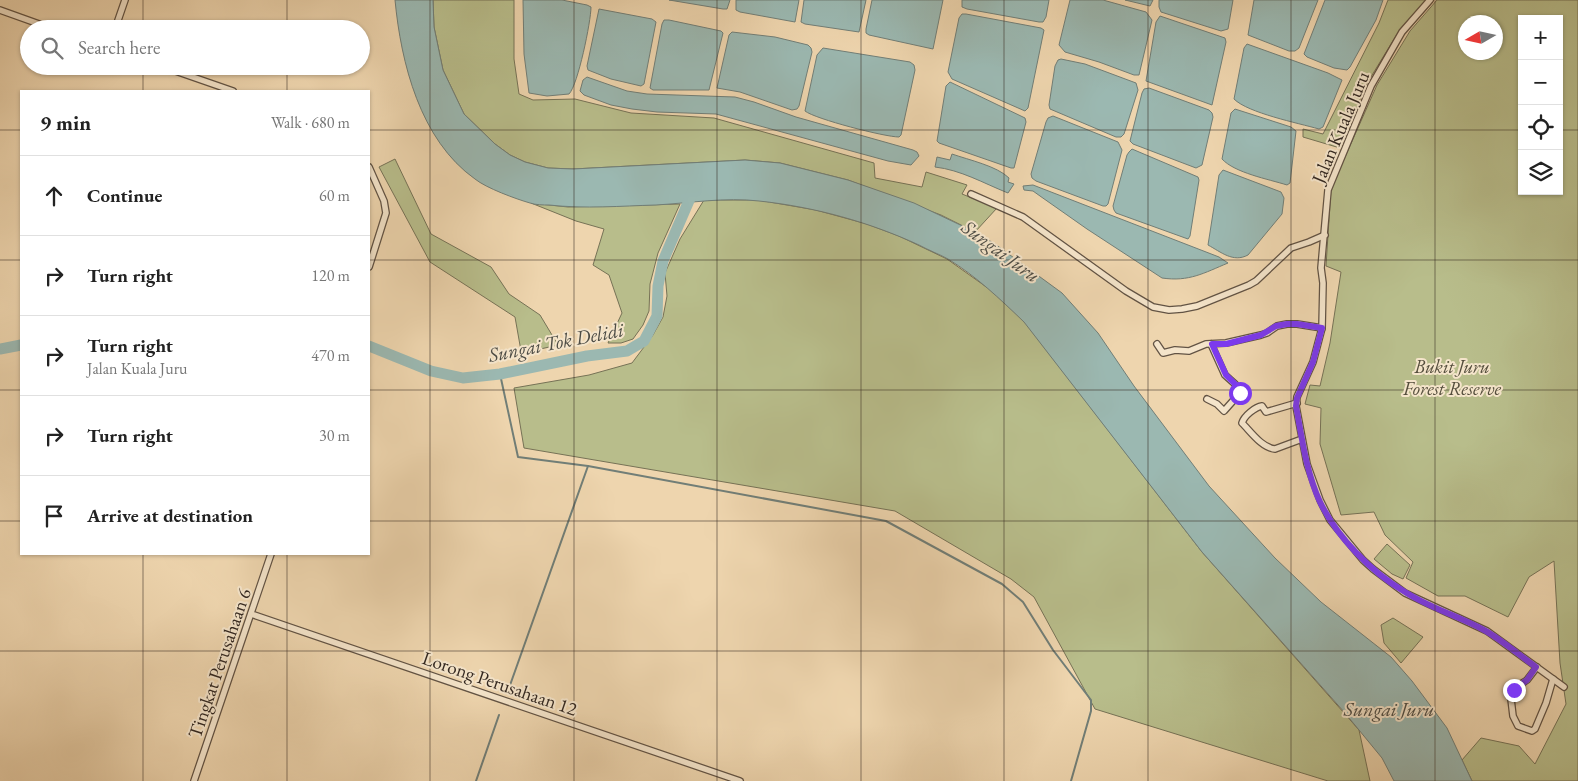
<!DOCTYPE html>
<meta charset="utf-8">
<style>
body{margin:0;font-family:"EB Garamond",serif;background:#f6f6f6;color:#222}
.controls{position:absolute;right:15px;top:15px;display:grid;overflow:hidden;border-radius:0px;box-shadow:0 1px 4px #0004}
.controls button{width:45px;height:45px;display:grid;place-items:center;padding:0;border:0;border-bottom:1px solid #e0e0e0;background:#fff;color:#222;font:25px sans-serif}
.compass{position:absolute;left:1458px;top:15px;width:45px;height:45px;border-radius:50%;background:#fff;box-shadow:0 1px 4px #0004;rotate:261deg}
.stop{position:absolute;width:15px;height:15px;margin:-11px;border:4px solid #7c3aed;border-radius:50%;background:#fff}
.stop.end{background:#7c3aed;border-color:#fff;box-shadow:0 1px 5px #0008}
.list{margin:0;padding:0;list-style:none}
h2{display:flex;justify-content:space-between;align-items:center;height:65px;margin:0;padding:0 20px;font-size:21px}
h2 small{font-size:16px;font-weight:400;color:#767676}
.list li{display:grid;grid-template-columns:32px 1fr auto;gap:15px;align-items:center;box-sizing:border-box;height:80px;padding:0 20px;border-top:1px solid #e0e0e0}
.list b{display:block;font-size:19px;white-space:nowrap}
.list p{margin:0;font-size:16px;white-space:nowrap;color:#767676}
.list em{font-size:16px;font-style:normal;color:#767676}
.icon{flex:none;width:28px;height:28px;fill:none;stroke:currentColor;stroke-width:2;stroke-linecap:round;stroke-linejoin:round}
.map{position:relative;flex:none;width:1578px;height:781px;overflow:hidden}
.search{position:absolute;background:#fff;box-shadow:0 1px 4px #0004;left:20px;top:20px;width:350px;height:55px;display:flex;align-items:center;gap:12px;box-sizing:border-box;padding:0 18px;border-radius:28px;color:#767676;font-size:19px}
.panel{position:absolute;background:#fff;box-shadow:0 1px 4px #0004;left:20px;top:90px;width:350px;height:465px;border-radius:0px}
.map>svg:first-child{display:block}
</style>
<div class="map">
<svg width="1578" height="781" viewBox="0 0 1578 781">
<rect width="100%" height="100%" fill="#eed5ae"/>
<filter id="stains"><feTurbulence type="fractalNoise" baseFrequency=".004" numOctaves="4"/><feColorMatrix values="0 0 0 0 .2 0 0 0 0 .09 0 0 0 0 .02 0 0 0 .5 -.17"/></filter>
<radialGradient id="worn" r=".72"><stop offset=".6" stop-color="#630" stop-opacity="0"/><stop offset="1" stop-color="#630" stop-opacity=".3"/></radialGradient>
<g fill="#b8bd8b" stroke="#767256" fill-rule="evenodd">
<path d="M433 0H514V59L519 94 533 100 575 99 631 113 714 118 874 163 875 178 922 187 926 172 967 185 962 194 997 208 975 232 941 215 848 180 780 163 745 160 573 169 548 168 525 162 510 155 495 144 464 114 443 70 434 27Z"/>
<path d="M1388 0H1427L1399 31 1366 85 1340 148 1303 137V129L1323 134 1379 23Z"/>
<path d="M1437 0H1578V781H1472L1462 760 1481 738 1519 746 1535 764 1566 704 1560 663 1554 561 1529 577 1508 617 1465 596H1438L1406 578 1413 562 1385 535 1374 512 1341 515 1320 444 1321 408 1305 404 1310 385 1320 386 1330 343 1341 272 1326 266 1331 189 1341 166 1377 85 1410 31ZM1522 19H1559V191H1522ZM1466 22H1496V52H1466Z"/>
<path d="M395 159 431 234 491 267 509 294 540 315 558 345 536 350 521 351 515 317 430 262 379 167Z"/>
<path d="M704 200H758L816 210 867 224 899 236 947 259 992 291 1024 321 1202 552 1359 730 1370 781H1328L1095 709 1034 597 1011 579 895 511 524 448 514 388 589 375 632 363 653 335 663 317 667 296 665 273 680 239Z"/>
<path d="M531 203 568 207 680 204 658 253 650 284 649 311 643 325 633 339 621 343H608L622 313 609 275 593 265 604 229 576 221Z"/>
<path d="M1387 544 1410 565 1403 579 1392 574 1374 559Z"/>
<path d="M1393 618 1423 637 1401 663 1384 643 1381 625Z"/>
</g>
<g fill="#9bb8b1" stroke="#717e77">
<path d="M395 0H433L434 27 443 70 464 114 495 144 510 155 525 162 548 168 573 169 745 160 780 163 848 180 914 203 975 232 995 244 1062 293 1098 333 1134 386 1209 486 1275 558 1321 602 1391 657 1412 681 1447 728 1472 781H1394L1382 758 1345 713 1202 552 1024 322C1000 299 976 276 948 259 939 254 928 250 919 245 869 222 815 207 759 201 725 197 691 203 656 205 621 206 585 209 549 205 543 205 536 205 530 203 516 199 486 188 475 179 420 140 401 63 395 0Z"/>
<path d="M523 0H562L587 5 591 7C591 21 578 85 569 94L547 96 529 93 524 54Z"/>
<path d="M669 0H730L727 9H723Z"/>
<path d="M736 0H799L795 22 740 12 736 10Z"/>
<path d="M804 0H866L859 32 805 24 801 22Z"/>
<path d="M872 0H943L933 49 869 35 866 33V29Z"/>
<path d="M962 0H1049L1046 17 1043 22H1039L967 9 962 7Z"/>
<path d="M1070 0H1103L1146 12 1152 20 1139 75H1134L1099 62 1065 52 1059 45Z"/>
<path d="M1125 0H1153L1150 6Z"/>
<path d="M1159 0H1233L1228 29 1221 31 1161 12 1159 7Z"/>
<path d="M1254 0H1318L1299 48 1295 51H1289L1248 35Z"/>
<path d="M1325 0H1383L1376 20 1350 67 1347 70 1334 68 1307 57 1304 54Z"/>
<path d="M599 9 652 19 656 22 644 84 641 86 611 79 588 70 587 66Z"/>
<path d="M962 14H966L1041 28 1044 30 1028 108 1025 111 952 79 948 72 959 18Z"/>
<path d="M1160 16 1225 38 1226 42 1212 105 1146 81 1156 22Z"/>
<path d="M664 20H669L721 31 723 33 709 90H653L650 88 662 24Z"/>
<path d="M732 32 775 37 808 45 811 48 812 52 799 106 797 109 792 110 740 92 717 88 729 35Z"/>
<path d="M1247 44 1328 73 1342 80 1323 127 1319 129C1298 123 1248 113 1234 99L1244 48Z"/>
<path d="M823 48 910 62 914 65 915 70 901 135 899 137C885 137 815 119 805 111L817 55Z"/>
<path d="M1061 59 1085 64 1136 83 1138 90 1124 134 1121 137H1116L1050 109 1049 105 1055 66 1058 60Z"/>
<path d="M587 77 627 91 647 94 735 97 754 102 796 117 913 150 917 152 919 156 911 165 888 161 716 114 657 112 632 109 611 105 584 95 580 91 583 80Z"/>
<path d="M950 82 1025 118 1026 122 1014 168H1011L939 143 937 141 946 86Z"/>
<path d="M1149 88 1209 110 1212 113 1213 117 1202 165 1196 168 1133 144 1130 141 1142 93 1144 89Z"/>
<path d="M1235 109 1291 127 1296 131 1290 183 1287 185C1268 179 1235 173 1222 159L1231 113Z"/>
<path d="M1053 116 1118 142 1122 150 1108 204 1106 206H1103L1036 181 1032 178 1031 174 1046 122 1048 118Z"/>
<path d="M1132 149 1198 177 1199 180 1190 236 1188 239 1116 213 1114 210 1113 206 1127 155 1129 152Z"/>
<path d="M952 154C969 160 997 166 1009 178L1008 182 1014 184 1008 193C983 183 961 170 935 167L937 157 950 160Z"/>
<path d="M1223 170 1281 192 1284 198 1282 214 1248 255C1233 263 1221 252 1208 245L1219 175Z"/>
<path d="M1033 185 1219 257 1228 263C1204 273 1189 282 1162 278L1087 229 1040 196 1033 191 1024 190 1023 186Z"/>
</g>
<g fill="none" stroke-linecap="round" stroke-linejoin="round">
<g stroke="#717e77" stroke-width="2">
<path d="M500 374 518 457 588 466 886 521 1002 584 1023 602 1053 650 1091 700V711L1071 781"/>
<path d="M509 688 588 466"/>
<path d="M476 781 499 715"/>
</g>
<g stroke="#9bb8b1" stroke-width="11">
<path d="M369 346 431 371 463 378 500 374 587 356 627 351 644 341 657 316 658 286 663 261 694 189"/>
<path d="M0 349 21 345"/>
</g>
<defs>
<g id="minor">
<path d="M1430 0 1402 32 1371 86 1328 190 1321 268 1323 283 1322 328 1313 362 1297 397 1296 406 1307 464 1320 500 1330 520 1363 560 1373 569 1405 593 1487 631 1564 687"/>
<path d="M0 10 53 29"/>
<path d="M115 29 125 0"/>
<path d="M161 66 233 91"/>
<path d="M369 167 384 201 386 213 369 267"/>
<path d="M971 194 1023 217 1126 291 1153 307 1169 310 1182 309 1197 306 1249 285 1256 281 1291 248 1309 242 1325 235"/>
<path d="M1157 344 1163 353 1175 350 1189 351 1206 344 1226 343 1261 335 1267 333 1277 326 1287 324H1297L1322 328"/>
<path d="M1207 399 1217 404 1224 411 1240 393 1235 384 1225 375 1211 344"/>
<path d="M1297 403 1266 412 1262 406C1255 407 1244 416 1242 423 1251 432 1262 448 1275 449L1302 439"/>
<path d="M251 614 740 781"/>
<path d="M1537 667 1527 680 1516 687 1511 699 1513 716 1518 726 1532 731 1535 729 1546 703 1553 679"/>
<path d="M194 781 271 554"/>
</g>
</defs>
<use href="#minor" stroke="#625344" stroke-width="8"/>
<use href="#minor" stroke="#f4e4ca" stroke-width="5.5"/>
</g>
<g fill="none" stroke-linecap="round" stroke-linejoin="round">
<path stroke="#7c3aed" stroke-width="6" d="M1240 393 1235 384 1226 375 1212 344H1226L1261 335 1276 326 1287 324H1297L1322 328 1313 362 1297 398 1296 406C1302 438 1306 472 1320 502 1337 537 1371 572 1405 592 1430 608 1458 616 1484 630 1502 640 1519 655 1536 667L1527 680 1514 690"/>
</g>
<path fill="none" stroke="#332821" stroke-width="1" stroke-opacity="0.55" d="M143 0V29M287 0V29M430 0V781M574 0V781M717 0V781M861 0V781M1004 0V781M1148 0V781M1291 0V781M1435 0V781M143 66V91M287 66V91M0 130H21M369 130H1522M1559 130H1578M0 260H21M369 260H1578M0 390H21M369 390H1578M0 521H21M369 521H1578M143 554V781M287 554V781M0 651H1578"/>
<g text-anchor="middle" stroke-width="4" stroke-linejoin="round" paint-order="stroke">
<g font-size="19" fill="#332821" stroke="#f4e4ca">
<text transform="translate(1340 127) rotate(-67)" y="7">Jalan Kuala Juru</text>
<text transform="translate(219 663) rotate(-71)" y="7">Tingkat Perusahaan 6</text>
<text transform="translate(500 683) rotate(19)" y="7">Lorong Perusahaan 12</text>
</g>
<g font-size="19" font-style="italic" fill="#544d3c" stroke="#f4e4ca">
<text x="1452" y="373">Bukit Juru<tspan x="1452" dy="22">Forest Reserve</tspan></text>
</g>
<g font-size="20" font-style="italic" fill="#4d4c45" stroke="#f4e4ca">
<text transform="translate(1001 251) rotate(36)" y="7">Sungai Juru</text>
<text transform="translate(556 342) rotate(-11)" y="7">Sungai Tok Delidi</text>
<text x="1389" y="716">Sungai Juru</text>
</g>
</g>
<rect width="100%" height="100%" filter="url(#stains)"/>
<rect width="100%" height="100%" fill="url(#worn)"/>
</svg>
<div class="controls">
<button>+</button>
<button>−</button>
<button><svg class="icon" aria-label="locate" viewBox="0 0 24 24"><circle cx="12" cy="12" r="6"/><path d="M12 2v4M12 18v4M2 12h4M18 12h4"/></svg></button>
<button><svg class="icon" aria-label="layers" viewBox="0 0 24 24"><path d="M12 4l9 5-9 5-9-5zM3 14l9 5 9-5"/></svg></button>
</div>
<svg class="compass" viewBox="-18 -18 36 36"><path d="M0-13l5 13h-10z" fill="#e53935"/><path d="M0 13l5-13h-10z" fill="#767676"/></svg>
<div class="stop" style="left:1240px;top:393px"></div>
<div class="stop end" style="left:1514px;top:690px"></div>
<div class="search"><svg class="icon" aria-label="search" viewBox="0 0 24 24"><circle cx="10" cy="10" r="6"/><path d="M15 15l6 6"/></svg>Search here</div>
<section class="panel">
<h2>9 min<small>Walk · 680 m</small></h2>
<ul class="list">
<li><svg class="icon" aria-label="ahead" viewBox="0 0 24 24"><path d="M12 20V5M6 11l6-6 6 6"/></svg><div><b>Continue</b></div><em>60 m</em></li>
<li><svg class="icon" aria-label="right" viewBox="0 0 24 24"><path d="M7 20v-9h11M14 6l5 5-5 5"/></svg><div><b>Turn right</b></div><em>120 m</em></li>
<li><svg class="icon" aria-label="right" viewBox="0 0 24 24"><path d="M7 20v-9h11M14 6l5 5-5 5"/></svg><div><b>Turn right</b><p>Jalan Kuala Juru</p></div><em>470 m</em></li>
<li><svg class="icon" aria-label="right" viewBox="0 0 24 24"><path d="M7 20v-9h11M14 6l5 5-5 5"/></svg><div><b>Turn right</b></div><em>30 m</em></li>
<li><svg class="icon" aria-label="arrive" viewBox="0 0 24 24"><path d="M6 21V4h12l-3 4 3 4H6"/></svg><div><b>Arrive at destination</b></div></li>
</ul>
</section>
</div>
